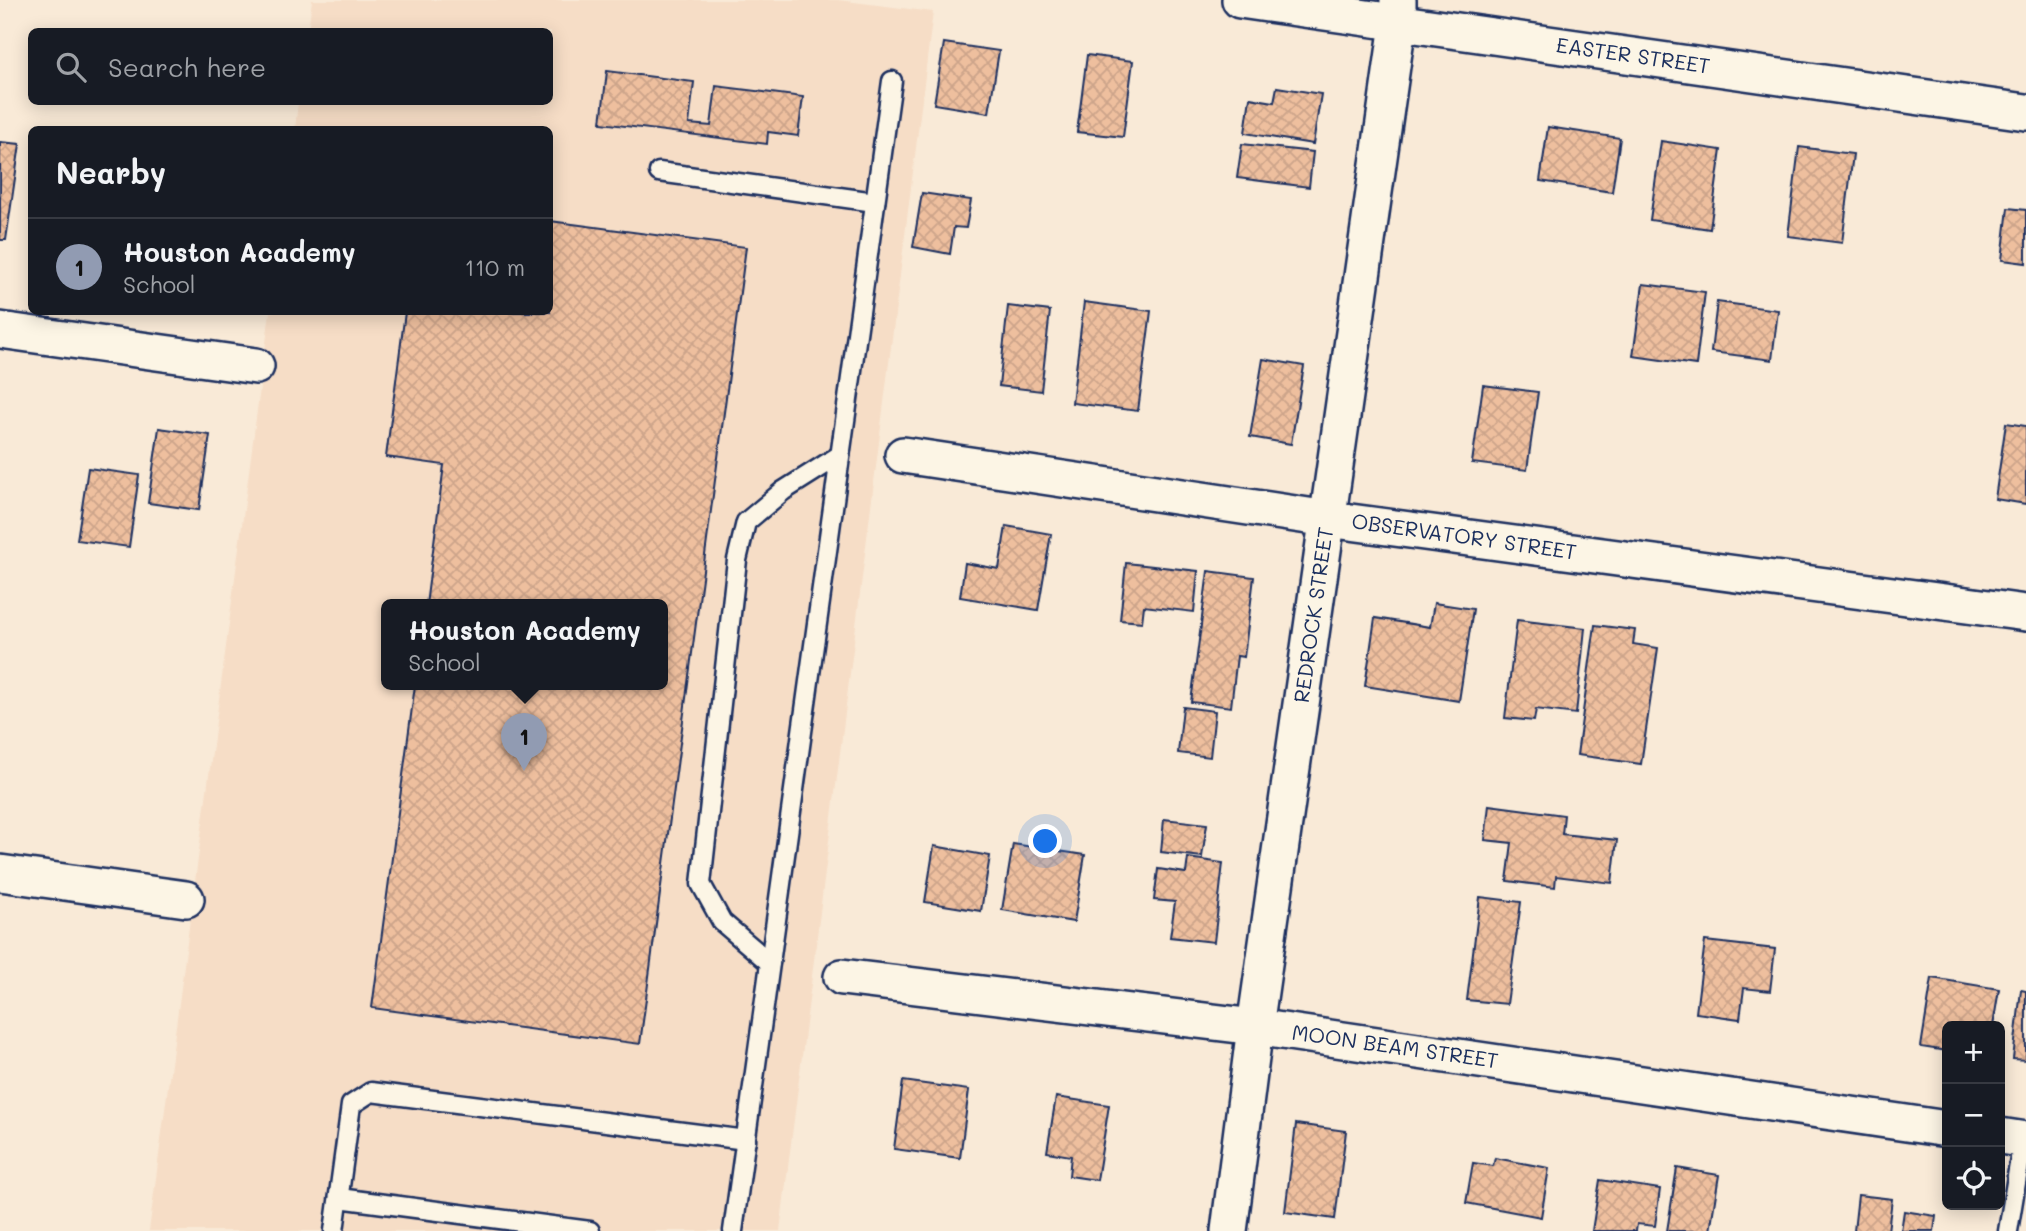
<!DOCTYPE html>
<meta charset="utf-8">
<style>
body{margin:0;font-family:Mali,sans-serif;background:#242831;color:#f1f3f6}
.controls{position:absolute;right:21px;bottom:21px;display:grid;overflow:hidden;border-radius:10px;box-shadow:0 4px 18px #0003}
.controls button{width:63px;height:63px;display:grid;place-items:center;padding:0;border:0;border-bottom:2px solid #363941;background:#171b24;color:#f1f3f6;font:35px sans-serif}
.you{position:absolute;left:1046px;top:842px;width:24px;height:24px;margin:-18px;border:5px solid #fff;border-radius:50%;background:#1a73e8;box-shadow:0 0 0 10px #1a73e833}
.badge{display:grid;place-items:center;width:46px;height:46px;border-radius:50%;background:#919bb2;color:#111;font-size:23px;font-weight:700}
.pin{position:absolute;translate:-50% -58px;filter:drop-shadow(0 2px 4px #0008)}
.pin::after{content:'';position:absolute;top:37px;width:24px;height:21px;background:inherit;clip-path:polygon(0 0,100% 0,50% 100%)}
.popup{position:absolute;left:381px;top:599px;width:287px;height:91px;box-sizing:border-box;display:grid;place-content:center;border-radius:10px;background:#171b24;filter:drop-shadow(0 2px 5px #0005);font-size:23px;white-space:nowrap;color:#9ea1a6}
.popup b{font-size:26px;color:#f1f3f6}
.popup::after{content:'';position:absolute;left:50%;top:100%;margin-left:-14px;border:14px solid transparent;border-top-color:#171b24}
.list{margin:0;padding:0;list-style:none}
h2{display:flex;justify-content:space-between;align-items:center;height:91px;margin:0;padding:0 28px;font-size:30px}
h2 small{font-size:23px;font-weight:400;color:#9ea1a6}
.list li{display:grid;grid-template-columns:46px 1fr auto;gap:21px;align-items:center;box-sizing:border-box;height:98px;padding:0 28px;border-top:2px solid #363941}
.list b{display:block;font-size:26px;white-space:nowrap}
.list p{margin:0;font-size:23px;white-space:nowrap;color:#9ea1a6}
.list em{font-size:23px;font-style:normal;color:#9ea1a6}
.icon{flex:none;width:38px;height:38px;fill:none;stroke:currentColor;stroke-width:2;stroke-linecap:round;stroke-linejoin:round}
.map{position:relative;flex:none;width:2026px;height:1231px;overflow:hidden}
.search{position:absolute;background:#171b24;box-shadow:0 4px 18px #0003;left:28px;top:28px;width:525px;height:77px;display:flex;align-items:center;gap:18px;box-sizing:border-box;padding:0 24px;border-radius:10px;color:#9ea1a6;font-size:26px}
.panel{position:absolute;background:#171b24;box-shadow:0 4px 18px #0003;left:28px;top:126px;width:525px;height:189px;border-radius:10px}
.map>svg:first-child{display:block}
</style>
<div class="map">
<svg width="2026" height="1231" viewBox="0 0 2026 1231">
<defs>
<pattern id="building-cross-hatch" width="8" height="8" patternUnits="userSpaceOnUse" patternTransform="scale(1.75)"><rect width="8" height="8" fill="#eebf9e"/><path d="M0 0l8 8M0 8l8-8" fill="none" stroke="#cca48a"/></pattern>
</defs>
<rect width="100%" height="100%" fill="#f9ead7"/>
<filter id="ink" filterUnits="userSpaceOnUse"><feTurbulence type="fractalNoise" baseFrequency=".0143" numOctaves="2"/><feDisplacementMap in="SourceGraphic" scale="14" xChannelSelector="R" yChannelSelector="G"/><feConvolveMatrix kernelMatrix="1 2 1 2 8 2 1 2 1" color-interpolation-filters="sRGB"/></filter>
<g filter="url(#ink)">
<path fill="#f6ddc6" fill-rule="evenodd" d="M312 0H838L933 12 780 1231H149L270 312H550V130L295 129 298 102H550V32L308 31ZM386 605H662V685H386Z"/>
<g fill="url(#building-cross-hatch)" stroke="#1b2f5e" stroke-width="2">
<path d="M944 43 999 51 989 113 934 104Z"/>
<path d="M1087 55 1133 61 1123 137 1077 132Z"/>
<path d="M607 71 694 82 689 124 711 126 716 86 803 97 798 136 768 132 767 144 601 123Z"/>
<path d="M1277 87 1321 94 1313 144 1245 133 1250 98 1274 102Z"/>
<path d="M1548 127 1620 138 1612 192 1540 181Z"/>
<path d="M1661 141 1721 150 1710 229 1650 220Z"/>
<path d="M0 142 20 144 6 240H0Z"/>
<path d="M1242 144 1313 152 1309 187 1237 178Z"/>
<path d="M1799 147 1853 154 1842 243 1788 236Z"/>
<path d="M922 193 971 200 966 228 954 227 950 254 913 247Z"/>
<path d="M2008 208 2026 210V263L2002 260Z"/>
<path d="M550 221 746 247 640 1044 372 1008 415 685H662V605H426L444 465 386 457 405 312H550Z"/>
<path d="M1643 284 1705 292 1696 365 1633 356Z"/>
<path d="M1084 302 1151 311 1138 411 1072 403Z"/>
<path d="M1717 302 1778 310 1772 360 1711 352Z"/>
<path d="M1008 306 1050 311 1041 391 999 386Z"/>
<path d="M1263 359 1304 366 1291 444 1250 437Z"/>
<path d="M1483 385 1538 392 1527 470 1472 463Z"/>
<path d="M2006 423 2026 426V504L1995 499Z"/>
<path d="M159 428 210 435 199 510 148 503Z"/>
<path d="M88 468 139 475 129 547 77 540Z"/>
<path d="M1006 526 1051 534 1038 610 960 597 965 563 999 569Z"/>
<path d="M1126 563 1198 571 1194 612 1144 606 1142 622 1120 620Z"/>
<path d="M1208 571 1254 577 1244 657 1237 656 1231 707 1191 702Z"/>
<path d="M1434 603 1473 609 1459 701 1365 686 1375 618 1430 627Z"/>
<path d="M1517 620 1585 628 1576 714 1536 709 1534 721 1505 718Z"/>
<path d="M1595 625 1635 630 1633 644 1658 648 1641 764 1577 755Z"/>
<path d="M1183 707 1215 711 1210 757 1178 753Z"/>
<path d="M1489 805 1564 815 1562 834 1617 840 1612 883 1556 876 1555 887 1507 881 1512 843 1485 840Z"/>
<path d="M1164 819 1207 824 1202 857 1161 852Z"/>
<path d="M1013 844 1085 855 1074 922 1002 910Z"/>
<path d="M934 846 990 856 981 911 925 902Z"/>
<path d="M1188 858 1223 863 1214 942 1170 937 1175 902 1154 900 1158 869 1186 873Z"/>
<path d="M1480 897 1521 902 1507 1004 1467 1000Z"/>
<path d="M1705 941 1775 949 1770 991 1744 988 1740 1019 1696 1013Z"/>
<path d="M1932 978 1999 989 1993 1026H1947V1051L1921 1047Z"/>
<path d="M2021 990 2026 991V1060L2013 1059Z"/>
<path d="M903 1081 969 1090 960 1158 894 1149Z"/>
<path d="M1056 1097 1109 1105 1097 1180 1069 1176 1071 1156 1047 1152Z"/>
<path d="M1296 1124 1346 1131 1335 1219 1285 1212Z"/>
<path d="M1495 1158 1549 1168 1541 1217 1466 1203 1473 1163 1493 1166Z"/>
<path d="M1677 1168 1719 1175 1710 1231H1667Z"/>
<path d="M1600 1180 1660 1189 1655 1226 1637 1224 1636 1231H1592Z"/>
<path d="M1858 1195 1892 1199 1888 1231H1854Z"/>
<path d="M1904 1211 1936 1216 1934 1231H1901Z"/>
</g>
<g fill="none" stroke-linecap="round" stroke-linejoin="round">
<defs>
<g id="lane">
<path d="M659 172 875 202"/>
<path d="M770 963 722 922 701 884 737 560 746 522 783 491 840 455"/>
<path d="M339 1198 590 1231"/>
<path d="M334 1231 351 1105 371 1092 746 1140"/>
<path d="M733 1231 892 81"/>
<path d="M2008 1231 2023 1140"/>
</g>
<g id="street">
<path d="M1240 0 2026 112"/>
<path d="M0 330 256 366"/>
<path d="M903 455 1328 519 2026 613"/>
<path d="M0 873 186 899"/>
<path d="M842 977 1255 1027 1947 1129"/>
<path d="M2000 1136 2026 1140"/>
<path d="M1229 1231 1255 1027 1398 24V0"/>
</g>
</defs>
<use href="#lane" stroke="#1b2f5e" stroke-width="23"/>
<use href="#street" stroke="#1b2f5e" stroke-width="40"/>
<use href="#lane" stroke="#fcf5e5" stroke-width="18"/>
<use href="#street" stroke="#fcf5e5" stroke-width="35"/>
</g>
</g>
<g text-anchor="middle" stroke-width="5" stroke-linejoin="round" paint-order="stroke">
<g font-size="21" fill="#1b2f5e" stroke="#fcf5e5">
<text transform="translate(1633 56) rotate(8)" y="7">EASTER STREET</text>
<text transform="translate(1464 537) rotate(8)" y="7">OBSERVATORY STREET</text>
<text transform="translate(1314 615) rotate(-82)" y="7">REDROCK STREET</text>
<text transform="translate(1395 1047) rotate(8)" y="7">MOON BEAM STREET</text>
</g>
</g>
</svg>
<div class="controls">
<button>+</button>
<button>−</button>
<button><svg class="icon" aria-label="locate" viewBox="0 0 24 24"><circle cx="12" cy="12" r="6"/><path d="M12 2v4M12 18v4M2 12h4M18 12h4"/></svg></button>
</div>
<div class="you"></div>
<div class="pin badge" style="left:524px;top:771px">1</div>
<div class="popup"><b>Houston Academy</b>School</div>
<div class="search"><svg class="icon" aria-label="search" viewBox="0 0 24 24"><circle cx="10" cy="10" r="6"/><path d="M15 15l6 6"/></svg>Search here</div>
<section class="panel">
<h2>Nearby<small></small></h2>
<ul class="list">
<li><span class="badge">1</span><div><b>Houston Academy</b><p>School</p></div><em>110 m</em></li>
</ul>
</section>
</div>
